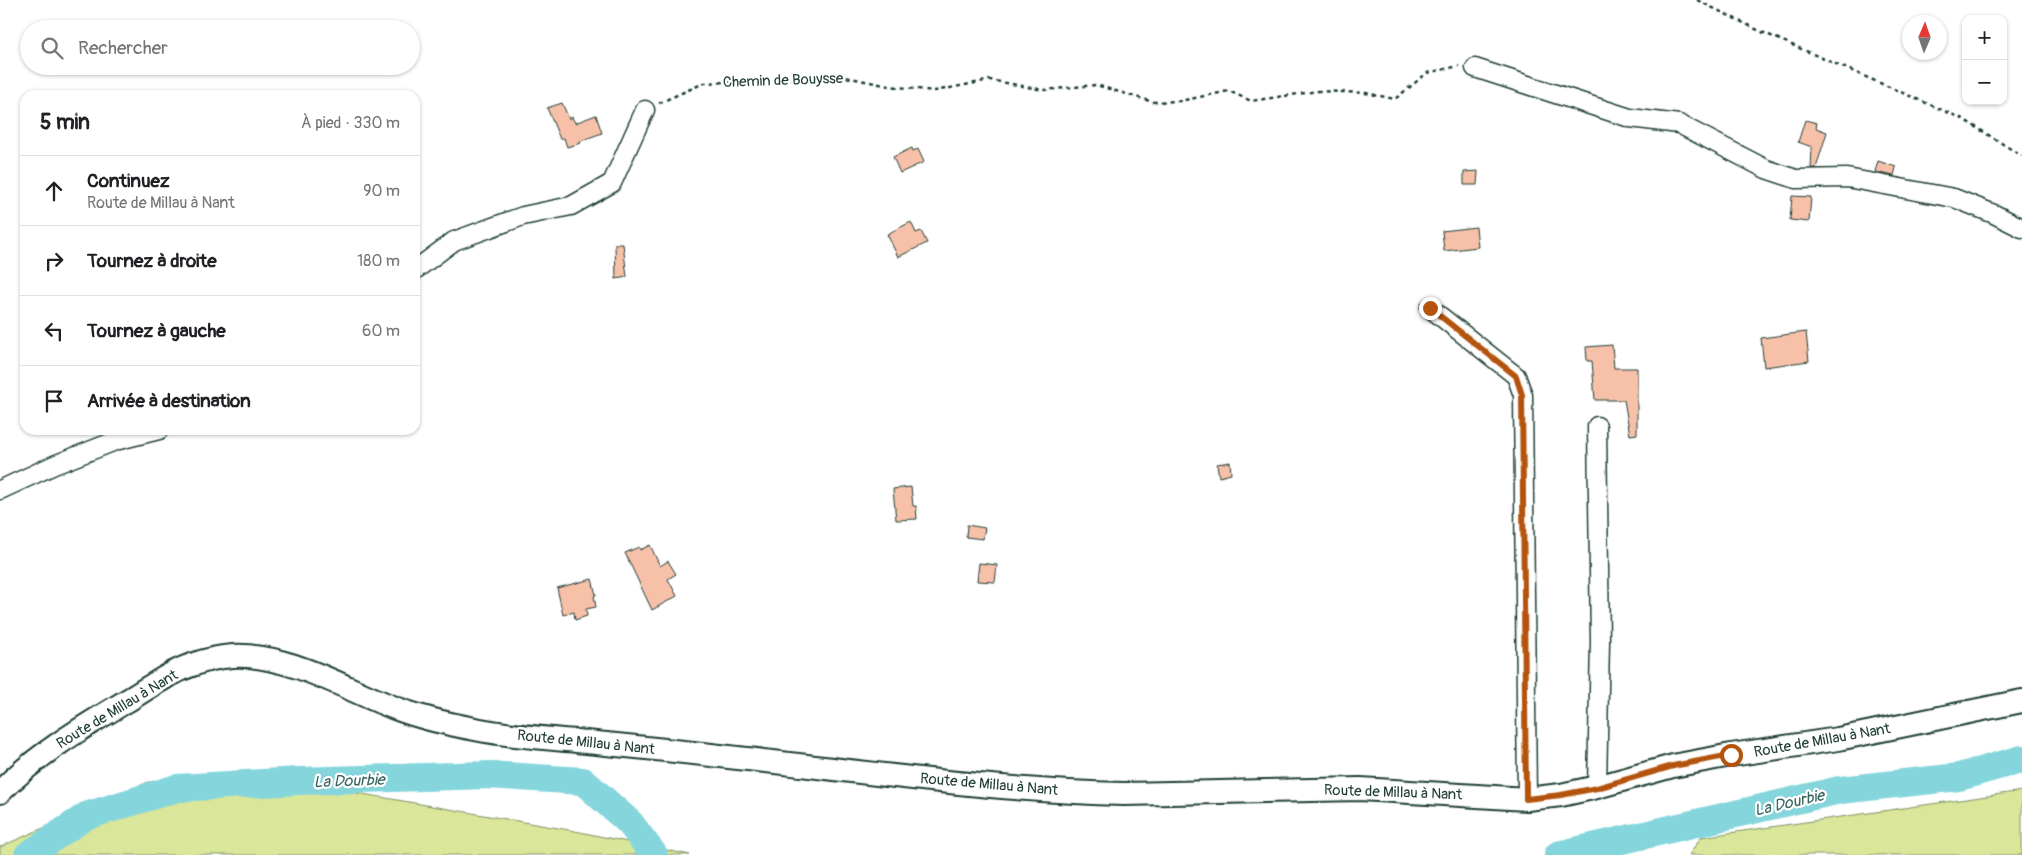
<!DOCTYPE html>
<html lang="fr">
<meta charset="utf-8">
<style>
body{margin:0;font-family:Pangolin,sans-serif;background:#f2f2f2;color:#202124}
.controls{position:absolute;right:15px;top:15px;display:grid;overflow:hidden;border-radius:10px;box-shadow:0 1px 4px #0004}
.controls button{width:45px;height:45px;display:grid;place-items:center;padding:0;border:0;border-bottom:1px solid #e0e0e0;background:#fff;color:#202124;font:25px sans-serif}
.compass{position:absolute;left:1902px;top:15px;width:45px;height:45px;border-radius:50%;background:#fff;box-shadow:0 1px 4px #0004;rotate:2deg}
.stop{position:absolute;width:15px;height:15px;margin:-11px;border:4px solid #b45309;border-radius:50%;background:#fff}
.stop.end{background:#b45309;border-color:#fff;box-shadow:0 1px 5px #0008}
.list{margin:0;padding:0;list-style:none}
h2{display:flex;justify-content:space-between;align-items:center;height:65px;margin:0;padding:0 20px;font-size:21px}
h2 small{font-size:16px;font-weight:400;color:#757577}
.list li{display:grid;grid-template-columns:32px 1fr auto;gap:15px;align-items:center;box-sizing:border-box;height:70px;padding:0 20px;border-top:1px solid #e0e0e0}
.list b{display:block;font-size:19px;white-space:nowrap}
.list p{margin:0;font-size:16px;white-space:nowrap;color:#757577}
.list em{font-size:16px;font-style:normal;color:#757577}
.icon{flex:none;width:28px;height:28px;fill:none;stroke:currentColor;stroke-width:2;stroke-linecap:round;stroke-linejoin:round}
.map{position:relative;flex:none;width:2022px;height:855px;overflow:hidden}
.search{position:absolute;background:#fff;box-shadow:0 1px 4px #0004;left:20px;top:20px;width:400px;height:55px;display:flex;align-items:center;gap:12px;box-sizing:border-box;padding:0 18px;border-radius:28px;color:#757577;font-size:19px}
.panel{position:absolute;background:#fff;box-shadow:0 1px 4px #0004;left:20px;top:90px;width:400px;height:345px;border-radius:15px}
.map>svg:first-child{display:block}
</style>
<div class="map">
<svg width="2022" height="855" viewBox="0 0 2022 855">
<rect width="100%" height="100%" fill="#fff"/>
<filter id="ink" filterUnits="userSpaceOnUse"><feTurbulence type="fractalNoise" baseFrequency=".02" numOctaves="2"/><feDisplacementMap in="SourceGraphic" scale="10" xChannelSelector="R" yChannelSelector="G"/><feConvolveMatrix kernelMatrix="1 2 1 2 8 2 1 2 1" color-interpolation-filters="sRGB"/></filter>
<g filter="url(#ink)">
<g fill="#dae699" stroke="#7c9266">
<path d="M148 782 340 790 575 831 690 855H0V847Z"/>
<path d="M2022 791V855H1689L1701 837Z"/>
</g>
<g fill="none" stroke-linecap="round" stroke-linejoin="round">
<g stroke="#85d6dc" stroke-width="28">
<path d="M28 855 86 816 177 788 298 781 488 775 583 781 630 823 654 855"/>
<path d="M1558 855 1840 790 1959 777 2022 759"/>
</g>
</g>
<g fill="#f7c1a9" stroke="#1f3d34">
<path d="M562 103 569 119 572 117 575 123 596 115 602 133 580 141 581 143 567 147 564 138 560 139 547 108Z"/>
<path d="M1805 120 1817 123 1816 128 1827 132 1816 168H1811L1812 147 1798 142Z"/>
<path d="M912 148 913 151 918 149 924 162 900 173 893 157Z"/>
<path d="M1878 161 1896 167 1894 176 1875 172Z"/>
<path d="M1478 171 1477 185H1464V172Z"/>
<path d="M1792 196 1811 197 1809 222 1790 220Z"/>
<path d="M911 222 916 233 921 231 927 243 898 257 887 234Z"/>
<path d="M1476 227 1478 247 1444 251 1442 231Z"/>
<path d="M615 244H623L627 277 616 279Z"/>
<path d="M1806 332 1809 361 1764 367 1761 338Z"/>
<path d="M1612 345 1614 368H1637V434L1630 435 1624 400H1595L1592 361H1587L1586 347Z"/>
<path d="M1230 462 1231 474 1219 477 1217 464Z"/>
<path d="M911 487 913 506H916L917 519 896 520 893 489Z"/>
<path d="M967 525 985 528 983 539 966 537Z"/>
<path d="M650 545 660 566 668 561 676 574 668 579 677 596 652 610 625 553 639 547 640 550Z"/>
<path d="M979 563 997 565 995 582 977 581Z"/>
<path d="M592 579 596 595 594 596 596 607 586 609 587 616 575 620 574 612 563 615 557 588Z"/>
</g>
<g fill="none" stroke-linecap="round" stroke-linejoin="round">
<defs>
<g id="minor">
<path d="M1475 68 1630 118 1679 124 1766 169 1796 179 1847 178 1954 198 1994 214 2022 228"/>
<path d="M415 270 454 241 523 216 571 206 612 183 645 110"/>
<path d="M1430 308 1516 376 1523 395 1527 799"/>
<path d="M0 490 54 465 115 441 159 430"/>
<path d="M1597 787 1600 641 1597 426"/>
</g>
<path id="major" d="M0 792C37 754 85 726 130 699 150 687 170 672 192 665 205 660 219 657 233 656 287 653 345 689 395 708 421 718 448 724 475 729 509 736 542 738 576 741 627 746 678 751 729 757 860 771 992 791 1124 794L1360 789 1527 799 1561 795 1597 787 1673 766 1731 755 1838 739 2022 701"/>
</defs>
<use href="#minor" stroke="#1f3d34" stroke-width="21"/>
<use href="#major" stroke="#1f3d34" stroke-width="26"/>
<g stroke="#1f3d34" stroke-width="2.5" stroke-dasharray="4 4" stroke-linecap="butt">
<path d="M1697 0 1762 32 1963 119 2022 156"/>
<path d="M659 103 704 83 846 77 889 86 935 91 990 80 1044 90 1096 85 1153 102 1180 101 1229 91 1251 101 1318 91 1366 93 1395 99 1427 73 1459 66"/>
</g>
<use href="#minor" stroke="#fff" stroke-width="18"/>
<use href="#major" stroke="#fff" stroke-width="22"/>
</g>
</g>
<g fill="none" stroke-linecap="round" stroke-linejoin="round" filter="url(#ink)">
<path stroke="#b45309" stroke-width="6" d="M1430 308 1516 376 1522 395 1526 799 1561 795 1597 788 1673 766 1731 755"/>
</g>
<g text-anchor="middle" stroke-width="4.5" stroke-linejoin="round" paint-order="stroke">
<g font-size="15" fill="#1f3d34" stroke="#fff">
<text transform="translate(783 80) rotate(-2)" y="5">Chemin de Bouysse</text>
<text transform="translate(117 709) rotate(-31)" y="5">Route de Millau à Nant</text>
<text transform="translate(1822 740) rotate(-10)" y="5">Route de Millau à Nant</text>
<text transform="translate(586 742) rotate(6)" y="5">Route de Millau à Nant</text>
<text transform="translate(989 784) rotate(5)" y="5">Route de Millau à Nant</text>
<text transform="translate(1393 792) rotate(2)" y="5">Route de Millau à Nant</text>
</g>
<g font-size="16" font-style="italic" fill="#38635e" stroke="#fff">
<text transform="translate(349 780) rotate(-2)" y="6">La Dourbie</text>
<text transform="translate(1789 802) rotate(-13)" y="6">La Dourbie</text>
</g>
</g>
</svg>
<div class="controls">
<button>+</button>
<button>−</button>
</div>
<svg class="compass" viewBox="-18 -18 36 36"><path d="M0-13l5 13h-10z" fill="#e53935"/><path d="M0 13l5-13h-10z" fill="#757577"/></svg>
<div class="stop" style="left:1731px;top:755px"></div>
<div class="stop end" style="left:1430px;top:308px"></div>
<div class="search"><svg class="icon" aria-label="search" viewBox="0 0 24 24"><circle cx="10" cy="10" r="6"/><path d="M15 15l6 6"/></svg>Rechercher</div>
<section class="panel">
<h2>5 min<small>À pied · 330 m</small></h2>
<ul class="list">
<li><svg class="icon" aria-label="ahead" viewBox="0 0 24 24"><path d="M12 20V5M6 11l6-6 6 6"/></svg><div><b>Continuez</b><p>Route de Millau à Nant</p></div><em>90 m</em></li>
<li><svg class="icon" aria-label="right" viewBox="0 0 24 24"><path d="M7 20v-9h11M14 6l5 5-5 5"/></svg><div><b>Tournez à droite</b></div><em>180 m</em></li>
<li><svg class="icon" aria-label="left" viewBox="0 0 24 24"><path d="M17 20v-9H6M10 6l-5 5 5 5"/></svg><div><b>Tournez à gauche</b></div><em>60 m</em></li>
<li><svg class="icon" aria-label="arrive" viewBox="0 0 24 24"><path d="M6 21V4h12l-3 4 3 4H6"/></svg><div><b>Arrivée à destination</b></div></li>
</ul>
</section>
</div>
